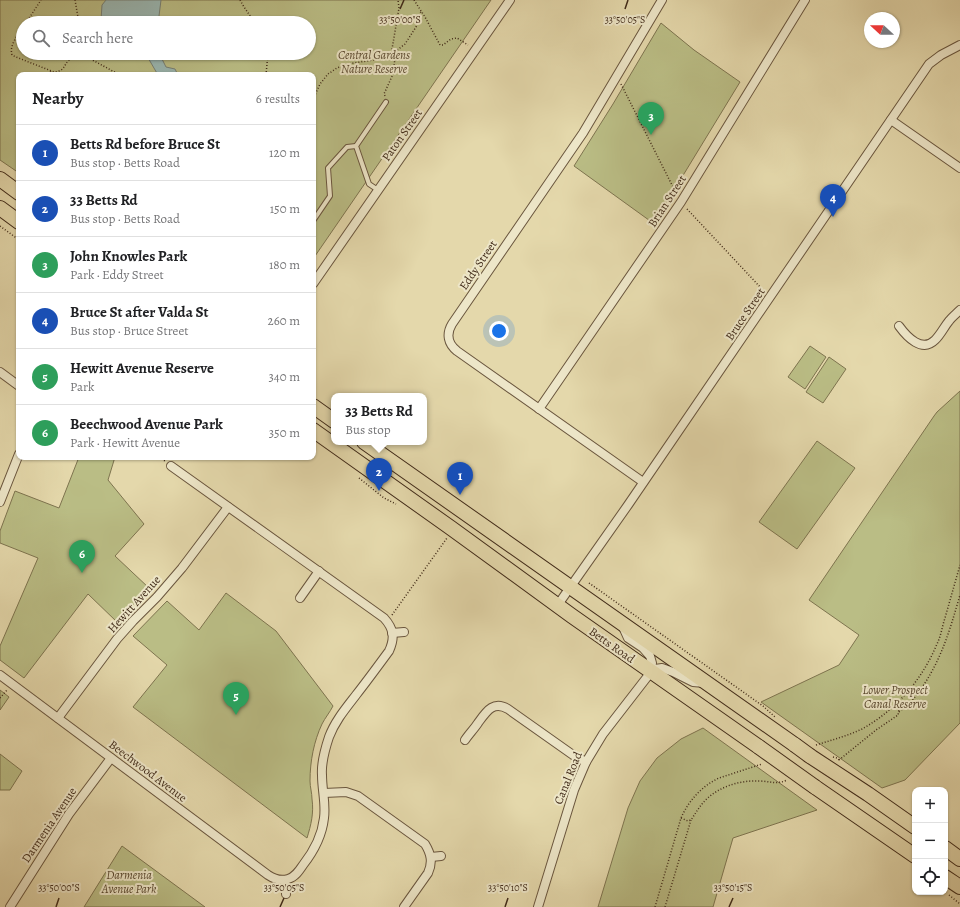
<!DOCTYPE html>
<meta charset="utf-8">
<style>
body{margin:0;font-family:Alegreya,serif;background:#f6f6f6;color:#202124}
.controls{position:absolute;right:12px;bottom:12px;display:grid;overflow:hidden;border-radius:8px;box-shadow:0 1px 3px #0004}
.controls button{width:36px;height:36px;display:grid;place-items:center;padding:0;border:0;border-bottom:1px solid #e0e0e0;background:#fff;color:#202124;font:20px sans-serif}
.compass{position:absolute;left:864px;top:12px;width:36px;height:36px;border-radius:50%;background:#fff;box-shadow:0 1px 3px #0004;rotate:291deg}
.you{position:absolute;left:499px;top:331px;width:14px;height:14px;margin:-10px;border:3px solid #fff;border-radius:50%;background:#1a73e8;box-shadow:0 0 0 6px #1a73e833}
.badge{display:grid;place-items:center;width:26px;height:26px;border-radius:50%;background:#8f2418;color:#fff;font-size:13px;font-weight:700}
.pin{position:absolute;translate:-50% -33px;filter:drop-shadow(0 1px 2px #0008)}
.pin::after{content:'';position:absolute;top:21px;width:14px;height:12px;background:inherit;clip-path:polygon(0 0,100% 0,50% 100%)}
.popup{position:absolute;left:331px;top:393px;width:96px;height:52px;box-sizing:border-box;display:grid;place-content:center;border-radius:8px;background:#fff;filter:drop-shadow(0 1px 3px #0005);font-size:13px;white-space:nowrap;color:#757577}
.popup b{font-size:15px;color:#202124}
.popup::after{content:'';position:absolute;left:50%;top:100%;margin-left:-8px;border:8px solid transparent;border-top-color:#fff}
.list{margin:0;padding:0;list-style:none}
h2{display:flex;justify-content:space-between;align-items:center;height:52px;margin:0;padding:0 16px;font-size:17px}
h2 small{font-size:13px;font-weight:400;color:#757577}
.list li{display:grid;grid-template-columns:26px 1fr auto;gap:12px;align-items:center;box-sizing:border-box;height:56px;padding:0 16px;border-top:1px solid #e0e0e0}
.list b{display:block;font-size:15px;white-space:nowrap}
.list p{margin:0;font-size:13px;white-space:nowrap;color:#757577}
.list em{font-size:13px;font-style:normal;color:#757577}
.icon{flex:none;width:22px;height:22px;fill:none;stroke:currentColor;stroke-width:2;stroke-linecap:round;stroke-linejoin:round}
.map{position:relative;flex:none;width:960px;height:907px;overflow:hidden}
.search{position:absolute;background:#fff;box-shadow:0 1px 3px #0004;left:16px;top:16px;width:300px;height:44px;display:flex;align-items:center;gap:10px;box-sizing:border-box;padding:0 14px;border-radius:22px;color:#757577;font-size:15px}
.panel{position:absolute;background:#fff;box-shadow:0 1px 3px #0004;left:16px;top:72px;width:300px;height:388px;border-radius:8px}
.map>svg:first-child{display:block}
</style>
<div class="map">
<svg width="960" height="907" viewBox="0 0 960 907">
<rect width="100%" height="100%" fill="#e4d8ab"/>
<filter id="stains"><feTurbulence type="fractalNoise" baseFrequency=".005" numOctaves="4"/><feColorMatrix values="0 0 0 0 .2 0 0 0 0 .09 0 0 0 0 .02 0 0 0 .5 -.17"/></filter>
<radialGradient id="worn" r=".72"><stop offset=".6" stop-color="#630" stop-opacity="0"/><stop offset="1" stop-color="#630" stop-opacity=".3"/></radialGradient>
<g fill="#babd85" stroke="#7e744f" fill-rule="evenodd">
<path d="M0 0H491L313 259V75H19V173L0 160ZM23 23H309V53H23Z"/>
<path d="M661 23 694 50 740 82 679 182 653 223 574 166 613 104Z"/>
<path d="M810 346 826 357 805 389 788 377Z"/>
<path d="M829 357 846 369 823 403 806 392Z"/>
<path d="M960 391V723L905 780 882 788 761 702 839 665 859 635 809 600 934 416 937 412Z"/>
<path d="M817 441 855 468 797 549 759 522Z"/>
<path d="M79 457H115L108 480 144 524 115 556 149 588 117 622 88 594 24 678 0 660V646L38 558 0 543V531L15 491 59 508Z"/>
<path d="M226 593 276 631 333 706C330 712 325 718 322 724 314 741 310 761 310 781 310 787 312 793 312 799 314 813 311 825 307 838L133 707 167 665 133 636 167 601 199 630Z"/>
<path d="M0 690 9 697 0 710Z"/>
<path d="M703 728 817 810 733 838 713 907H598L628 808 640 781 657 758 681 739Z"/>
<path d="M0 754 22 771 10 790H0Z"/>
<path d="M122 846 205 907H84Z"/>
</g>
<g fill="#9ab8b4" stroke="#768076">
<path d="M106 0H161L159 16 157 23H102L101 20 102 5Z"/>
<path d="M139 53H159L166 67 175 69 178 75H158L147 56Z"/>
</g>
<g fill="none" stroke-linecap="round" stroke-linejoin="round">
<defs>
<g id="service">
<path d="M378 190 369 184 356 146 386 102"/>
<path d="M313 221 330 196 328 168 347 147 356 146"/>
</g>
<g id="minor">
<path d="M891 120 960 168"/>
<path d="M313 284 510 0"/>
<path d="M899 326C907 337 922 353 935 340 941 334 944 327 949 321 952 317 956 314 960 310"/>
<path d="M0 372 19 386"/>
<path d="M539 409 681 202 805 0"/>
<path d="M643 482 457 351C448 344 446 334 452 324L583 133 662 0"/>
<path d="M0 502 19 454"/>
<path d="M300 598 319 571"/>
<path d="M557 606 628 505 929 64 941 55 960 45"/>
<path d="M623 627 628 638 643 648 650 656 652 663 651 672"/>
<path d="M392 633 404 632"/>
<path d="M0 675 268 875C274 879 281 881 288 879 295 877 299 871 303 865 314 851 322 836 324 818 326 804 322 790 322 775 321 762 325 749 329 737 335 721 346 708 356 695 367 681 378 666 389 651 395 638 394 629 384 618L171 466"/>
<path d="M58 718 117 639 133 621 157 597 182 568 228 507"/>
<path d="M465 740C469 734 474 729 478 723 486 712 493 700 508 709L573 755 586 762"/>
<path d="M324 793 346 792 358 796 425 844C431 854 433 862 428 873L404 907"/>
<path d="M431 857 441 856"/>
<path d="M285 880 286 894"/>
<path d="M10 907 69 814 111 758"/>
<path d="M538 907 574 790 586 762 603 734 651 672 655 669 662 668 673 672 693 682 704 683"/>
</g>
<g id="trunk">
<path d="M0 179 19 193"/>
<path d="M0 208 19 222"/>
<path d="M313 406 334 421"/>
<path d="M313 430 451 528 572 616 759 747"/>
<path d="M364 442 795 745"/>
<path d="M810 756 868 794 915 827"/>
<path d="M815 787 915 856"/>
<path d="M945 848 960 859"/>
<path d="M945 877 960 887"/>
</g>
</defs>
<use href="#service" stroke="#6a563e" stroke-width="6"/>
<use href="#minor" stroke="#6a563e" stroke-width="10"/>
<use href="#trunk" stroke="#412b19" stroke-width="16"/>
<g stroke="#412b19" stroke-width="1.5" stroke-dasharray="1 2" stroke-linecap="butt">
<path d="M75 0 79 23"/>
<path d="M240 0 244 7 255 23"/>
<path d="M414 0 425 17 440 45H443L451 39 457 38 468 45"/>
<path d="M26 23 41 0"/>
<path d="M23 27C18 35 9 45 12 55L16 57 54 72C65 71 63 66 69 60 74 56 80 56 85 56"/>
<path d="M85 53V56L120 75"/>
<path d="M49 75 51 71"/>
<path d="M266 75 268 53"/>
<path d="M621 84 676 193"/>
<path d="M385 96 384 94 393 74 395 58 391 55 399 8 398 0"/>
<path d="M313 127 314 109 315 95 320 84 328 74 337 68 347 64 387 58 405 44 416 27 421 11"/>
<path d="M687 209 762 289"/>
<path d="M0 226 19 240"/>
<path d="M159 457 165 461"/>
<path d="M359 478 384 498 396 504"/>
<path d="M589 583 763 706 775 717"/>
<path d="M392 615 447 538"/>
<path d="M0 698 7 690"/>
<path d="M899 712C905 707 911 702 915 697 940 665 949 633 960 595"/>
<path d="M816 745C832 740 847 736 862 729 896 710 922 680 937 644 941 636 942 627 945 618 950 600 955 583 960 565"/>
<path d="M833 757 837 758 840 761"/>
<path d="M839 760 876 730 898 715 899 709 897 704"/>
<path d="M681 818 688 821 691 820C695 814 698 809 702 804 715 788 738 780 759 781 769 781 777 785 787 780"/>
<path d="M949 895 960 904"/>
<path d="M655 907 681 818C689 800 702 786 719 778L762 764"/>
<path d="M665 907 691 820"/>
</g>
<use href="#service" stroke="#ede6c8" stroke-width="4"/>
<use href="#minor" stroke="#ede6c8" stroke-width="8"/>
<use href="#trunk" stroke="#e4d8ab" stroke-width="14"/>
<defs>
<g id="trunk-bridge">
<path d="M795 745 810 756"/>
<path d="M759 747 815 787"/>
</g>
</defs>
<use href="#trunk-bridge" stroke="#412b19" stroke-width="16" stroke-linecap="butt"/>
<use href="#trunk-bridge" stroke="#e4d8ab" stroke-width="14"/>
</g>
<path fill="none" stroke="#412b19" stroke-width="1.5" d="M400 9 404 0M625 9 628 0M56 907 59 898M280 907 284 898M505 907 508 898M729 907 733 898"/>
<g text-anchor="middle" stroke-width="4" stroke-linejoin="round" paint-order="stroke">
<g font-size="12" font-style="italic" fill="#59482f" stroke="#ede6c8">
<text x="374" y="59">Central Gardens<tspan x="374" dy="14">Nature Reserve</tspan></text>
<text x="895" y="694">Lower Prospect<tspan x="895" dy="14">Canal Reserve</tspan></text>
<text x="129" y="879">Darmenia<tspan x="129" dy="14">Avenue Park</tspan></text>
</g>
<g font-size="12" fill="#412b19" stroke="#ede6c8">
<text transform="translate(402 135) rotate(-55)" y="4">Paton Street</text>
<text transform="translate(667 201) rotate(-57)" y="4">Brian Street</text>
<text transform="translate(478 265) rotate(-56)" y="4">Eddy Street</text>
<text transform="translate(745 314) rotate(-56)" y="4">Bruce Street</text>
<text transform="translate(134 604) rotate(-48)" y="4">Hewitt Avenue</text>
<text transform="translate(612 645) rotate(35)" y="4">Betts Road</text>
<text transform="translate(148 771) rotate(37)" y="4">Beechwood Avenue</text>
<text transform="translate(568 778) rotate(-68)" y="4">Canal Road</text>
<text transform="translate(49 825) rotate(-56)" y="4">Darmenia Avenue</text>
</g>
</g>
<g font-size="10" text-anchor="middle" fill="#412b19" stroke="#ede6c8" stroke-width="4" stroke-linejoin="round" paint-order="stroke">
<text x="400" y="23">33°50'00"S</text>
<text x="625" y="23">33°50'05"S</text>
<text x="59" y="891">33°50'00"S</text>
<text x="284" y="891">33°50'05"S</text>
<text x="508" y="891">33°50'10"S</text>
<text x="733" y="891">33°50'15"S</text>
</g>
<rect width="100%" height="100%" filter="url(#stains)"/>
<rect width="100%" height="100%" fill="url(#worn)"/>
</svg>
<div class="controls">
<button>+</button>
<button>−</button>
<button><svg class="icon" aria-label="locate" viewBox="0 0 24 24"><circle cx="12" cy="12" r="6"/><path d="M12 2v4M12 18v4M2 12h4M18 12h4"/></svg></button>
</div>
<svg class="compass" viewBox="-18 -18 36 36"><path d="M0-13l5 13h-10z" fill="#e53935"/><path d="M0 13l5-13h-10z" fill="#757577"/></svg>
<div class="you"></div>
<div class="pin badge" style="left:460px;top:495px;background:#1a4fb4">1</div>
<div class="pin badge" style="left:379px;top:491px;background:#1a4fb4">2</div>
<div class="popup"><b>33 Betts Rd</b>Bus stop</div>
<div class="pin badge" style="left:651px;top:135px;background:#2e9e5b">3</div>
<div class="pin badge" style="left:833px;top:217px;background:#1a4fb4">4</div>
<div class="pin badge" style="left:236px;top:715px;background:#2e9e5b">5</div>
<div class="pin badge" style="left:82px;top:573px;background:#2e9e5b">6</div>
<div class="search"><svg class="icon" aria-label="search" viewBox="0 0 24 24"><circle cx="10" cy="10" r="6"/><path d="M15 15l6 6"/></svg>Search here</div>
<section class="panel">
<h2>Nearby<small>6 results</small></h2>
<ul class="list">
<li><span class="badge" style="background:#1a4fb4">1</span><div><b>Betts Rd before Bruce St</b><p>Bus stop · Betts Road</p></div><em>120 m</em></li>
<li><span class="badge" style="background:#1a4fb4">2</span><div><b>33 Betts Rd</b><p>Bus stop · Betts Road</p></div><em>150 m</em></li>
<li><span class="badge" style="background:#2e9e5b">3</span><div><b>John Knowles Park</b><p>Park · Eddy Street</p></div><em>180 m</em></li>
<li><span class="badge" style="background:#1a4fb4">4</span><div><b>Bruce St after Valda St</b><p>Bus stop · Bruce Street</p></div><em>260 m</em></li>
<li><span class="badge" style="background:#2e9e5b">5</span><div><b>Hewitt Avenue Reserve</b><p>Park</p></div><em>340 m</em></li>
<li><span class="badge" style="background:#2e9e5b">6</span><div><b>Beechwood Avenue Park</b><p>Park · Hewitt Avenue</p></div><em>350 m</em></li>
</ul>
</section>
</div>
